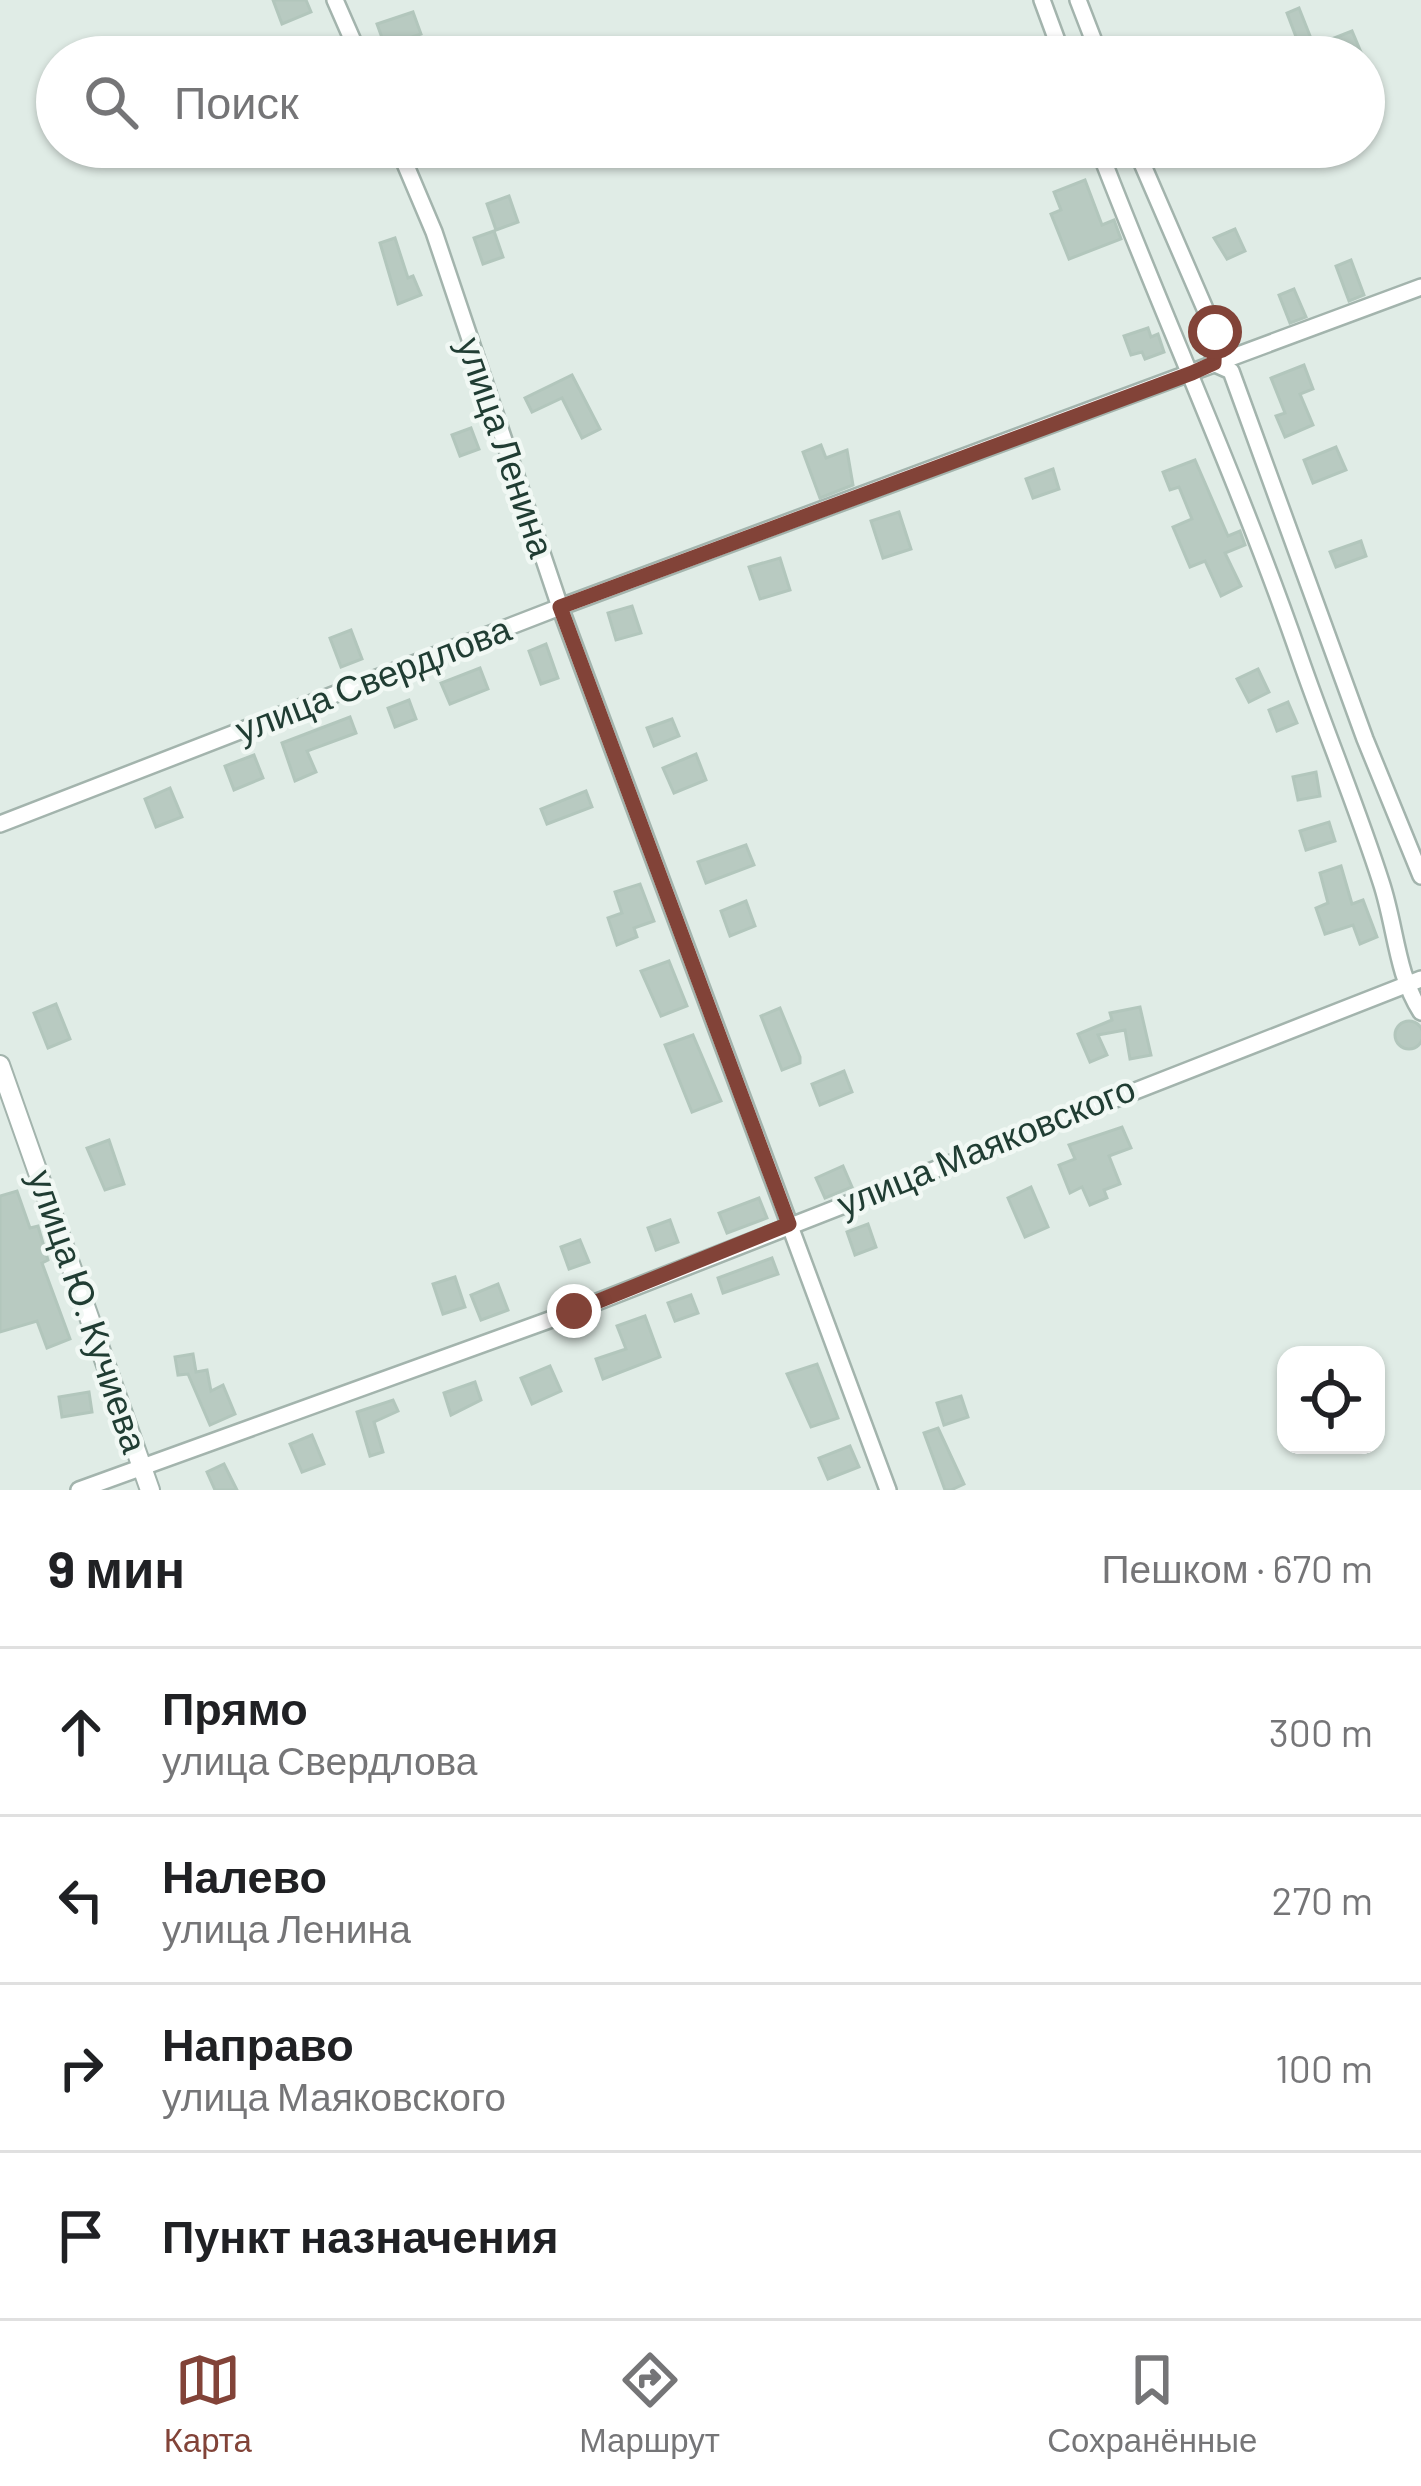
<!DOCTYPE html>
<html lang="ru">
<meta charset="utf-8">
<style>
body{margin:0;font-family:Barlow,sans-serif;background:#f2f2f2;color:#202124}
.controls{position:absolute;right:36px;bottom:36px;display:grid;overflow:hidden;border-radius:24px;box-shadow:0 3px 9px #0004}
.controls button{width:108px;height:108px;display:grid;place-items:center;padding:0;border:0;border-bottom:3px solid #e0e0e0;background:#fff;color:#202124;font:60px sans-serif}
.stop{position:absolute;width:36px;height:36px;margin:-27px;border:9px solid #824338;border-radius:50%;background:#fff}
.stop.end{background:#824338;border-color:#fff;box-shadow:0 3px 12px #0008}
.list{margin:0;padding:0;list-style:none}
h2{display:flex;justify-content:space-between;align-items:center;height:156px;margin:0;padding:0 48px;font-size:51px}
h2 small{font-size:39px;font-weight:400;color:#757577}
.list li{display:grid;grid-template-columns:78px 1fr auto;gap:36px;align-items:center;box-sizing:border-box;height:168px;padding:0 48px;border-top:3px solid #e0e0e0}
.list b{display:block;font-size:45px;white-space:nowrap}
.list p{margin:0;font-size:39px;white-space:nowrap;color:#757577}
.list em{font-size:39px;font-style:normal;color:#757577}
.icon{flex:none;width:66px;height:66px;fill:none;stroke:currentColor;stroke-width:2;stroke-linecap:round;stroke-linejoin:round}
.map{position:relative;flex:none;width:1421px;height:1490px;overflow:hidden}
.search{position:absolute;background:#fff;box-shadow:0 3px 9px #0004;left:36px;right:36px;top:36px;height:132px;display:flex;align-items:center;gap:30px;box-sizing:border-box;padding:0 42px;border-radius:66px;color:#757577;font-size:45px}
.sheet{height:828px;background:#fff}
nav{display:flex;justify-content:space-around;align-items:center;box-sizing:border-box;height:168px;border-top:3px solid #e0e0e0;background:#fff;font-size:33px;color:#757577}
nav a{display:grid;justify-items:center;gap:6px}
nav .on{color:#824338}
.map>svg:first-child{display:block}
</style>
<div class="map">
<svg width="1421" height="1490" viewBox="0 0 1421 1490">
<rect width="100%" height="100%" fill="#e0ece6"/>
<g fill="#b8cac1" stroke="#b2c6bc" stroke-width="3">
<path d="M273 0H306L311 12 282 24Z"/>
<path d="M1299 8 1314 46 1352 31 1363 57H1287L1301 50 1287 13Z"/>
<path d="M413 12 421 34 385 46 377 24Z"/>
<path d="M1085 180 1102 225 1114 220 1121 239 1069 259 1051 214 1061 210 1054 192Z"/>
<path d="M509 196 518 222 496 230 487 204Z"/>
<path d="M1235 229 1245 251 1227 259 1214 238Z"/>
<path d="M494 231 503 257 483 264 474 238Z"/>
<path d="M395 238 408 278 413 276 421 295 398 304 380 243Z"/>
<path d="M1351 260 1364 295 1349 301 1336 266Z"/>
<path d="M1294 289 1306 317 1290 323 1279 295Z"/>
<path d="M1148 328 1151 337 1158 334 1164 352 1145 359 1142 352 1131 355 1124 336Z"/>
<path d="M1304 365 1313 389 1300 394 1313 425 1285 437 1276 416 1285 413 1271 378Z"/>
<path d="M572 375 600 429 582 438 562 398 532 412 525 398Z"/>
<path d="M471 428 479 449 460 456 452 435Z"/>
<path d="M821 445 826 458 847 450 853 485 820 498 803 452Z"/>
<path d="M1336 447 1346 470 1313 483 1304 460Z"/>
<path d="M1195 460 1228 536 1240 531 1245 545 1225 553 1241 586 1221 596 1205 561 1190 567 1173 527 1192 519 1179 487 1170 490 1163 472Z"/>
<path d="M1053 469 1059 489 1033 498 1026 479Z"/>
<path d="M899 512 911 549 883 558 871 521Z"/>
<path d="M1361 541 1366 556 1336 567 1330 552Z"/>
<path d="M780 558 790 590 760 599 749 567Z"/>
<path d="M632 606 641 633 616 640 608 613Z"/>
<path d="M351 630 362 659 341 667 330 638Z"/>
<path d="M546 644 558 678 541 684 529 651Z"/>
<path d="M480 668 488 689 450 704 441 683Z"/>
<path d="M1258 669 1269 692 1249 702 1237 679Z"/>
<path d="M409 700 416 719 395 727 388 708Z"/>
<path d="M1288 702 1297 723 1277 731 1269 710Z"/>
<path d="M350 717 356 733 307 751 316 772 295 781 282 743Z"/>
<path d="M672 719 679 736 654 746 647 728Z"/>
<path d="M696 754 706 780 674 793 663 768Z"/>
<path d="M254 755 263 778 234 790 225 766Z"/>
<path d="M1316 772 1320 796 1298 800 1293 777Z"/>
<path d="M170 788 182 817 156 827 145 799Z"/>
<path d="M586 791 592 807 547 824 541 809Z"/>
<path d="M1329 822 1335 841 1306 850 1300 831Z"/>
<path d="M746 845 754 865 706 883 698 862Z"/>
<path d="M1341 866 1352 904 1363 900 1377 937 1360 944 1353 925 1325 934 1316 908 1328 903 1320 873Z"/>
<path d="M640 884 654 921 634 928 637 937 617 945 608 918 622 913 615 892Z"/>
<path d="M746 901 755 926 730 936 721 911Z"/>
<path d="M669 961 687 1006 661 1016 641 971Z"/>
<path d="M56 1004 70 1039 48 1048 34 1013Z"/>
<path d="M1140 1007 1151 1055 1130 1059 1125 1030 1098 1035 1107 1055 1090 1062 1078 1034 1112 1020 1110 1013Z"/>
<path d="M780 1008 800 1057V1063L782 1070 761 1016Z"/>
<circle cx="1409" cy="1035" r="14"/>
<path d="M693 1035 721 1101 692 1112 665 1045Z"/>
<path d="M844 1071 852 1092 820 1105 812 1084Z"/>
<path d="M1122 1127 1131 1148 1109 1156 1120 1184 1104 1190 1107 1198 1090 1205 1082 1187 1070 1193 1059 1165 1075 1159 1069 1145Z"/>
<path d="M109 1140 124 1184 105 1190 87 1148Z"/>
<path d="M843 1166 852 1187 825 1198 816 1178Z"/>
<path d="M1031 1187 1048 1227 1025 1237 1008 1198Z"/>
<path d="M17 1191 30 1228 38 1226 48 1260 42 1263 70 1339 47 1348 37 1321 0 1332V1196Z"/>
<path d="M759 1198 767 1218 727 1233 719 1213Z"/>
<path d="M670 1220 678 1242 656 1250 648 1228Z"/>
<path d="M868 1224 876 1247 855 1255 847 1232Z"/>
<path d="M580 1240 589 1262 569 1269 561 1247Z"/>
<path d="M772 1258 778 1274 723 1293 718 1278Z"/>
<path d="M455 1277 465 1307 443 1314 433 1284Z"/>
<path d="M498 1284 508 1310 481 1320 471 1295Z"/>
<path d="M691 1295 698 1313 675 1321 668 1303Z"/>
<path d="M645 1316 660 1357 603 1379 596 1359 626 1349 617 1326Z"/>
<path d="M193 1354 196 1372 207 1370 211 1391 223 1385 235 1414 210 1425 188 1374 178 1375 175 1357Z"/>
<path d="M817 1364 838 1418 811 1427 787 1374Z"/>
<path d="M550 1366 561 1391 532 1404 521 1378Z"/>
<path d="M475 1382 481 1400 451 1415 444 1393Z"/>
<path d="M89 1392 92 1412 62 1417 59 1397Z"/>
<path d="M961 1396 968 1417 944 1425 937 1403Z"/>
<path d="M393 1400 398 1411 374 1422 383 1452 370 1456 357 1412Z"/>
<path d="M938 1428 964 1484 951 1490H945L924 1433Z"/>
<path d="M312 1435 324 1464 302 1472 290 1444Z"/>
<path d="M850 1446 859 1467 828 1479 819 1458Z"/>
<path d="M224 1464 237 1490H215L207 1472Z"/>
</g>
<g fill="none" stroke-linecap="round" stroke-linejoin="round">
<defs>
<g id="minor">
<path d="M335 0 360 57"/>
<path d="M1042 0 1063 57"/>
<path d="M1078 0 1100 57"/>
<path d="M398 147 434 232 560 607 888 1490"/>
<path d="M1098 147C1164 319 1240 484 1300 658 1326 733 1357 807 1381 882 1396 927 1396 973 1421 1012"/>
<path d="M1135 147 1215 332 1213 363 1231 371 1365 739 1421 876"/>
<path d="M0 824 560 607 1421 287"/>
<path d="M79 1490 574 1311 1421 979"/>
</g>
<path id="tertiary" d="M0 1065 150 1490"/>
</defs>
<use href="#minor" stroke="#a3b4ad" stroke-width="20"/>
<use href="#tertiary" stroke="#a3b4ad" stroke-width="22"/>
<use href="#minor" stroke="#fff" stroke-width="15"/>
<use href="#tertiary" stroke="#fff" stroke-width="18"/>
</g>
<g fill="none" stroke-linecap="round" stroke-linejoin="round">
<path stroke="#824338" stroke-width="15" d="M574 1311 789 1224 560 607 1192 373 1214 363 1215 332"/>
</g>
<g text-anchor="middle" stroke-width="9" stroke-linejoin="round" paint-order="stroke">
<g font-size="36" fill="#203d33" stroke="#f1f8f4">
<text transform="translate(506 447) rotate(71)" y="13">улица Ленина</text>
<text transform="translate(373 679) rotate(-21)" y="13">улица Свердлова</text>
<text transform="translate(986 1146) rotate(-22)" y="13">улица Маяковского</text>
<text transform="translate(88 1311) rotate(71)" y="13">улица Ю. Кучиева</text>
</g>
</g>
</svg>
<div class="controls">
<button><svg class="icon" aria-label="locate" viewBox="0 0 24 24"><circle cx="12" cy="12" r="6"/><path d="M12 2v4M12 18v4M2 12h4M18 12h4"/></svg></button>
</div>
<div class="stop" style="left:1215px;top:332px"></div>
<div class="stop end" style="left:574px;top:1311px"></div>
<div class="search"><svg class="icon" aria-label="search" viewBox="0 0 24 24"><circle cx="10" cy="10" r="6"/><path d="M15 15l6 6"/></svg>Поиск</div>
</div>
<section class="sheet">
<h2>9 мин<small>Пешком · 670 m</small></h2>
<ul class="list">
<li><svg class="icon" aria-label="ahead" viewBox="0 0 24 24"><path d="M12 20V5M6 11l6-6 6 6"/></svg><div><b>Прямо</b><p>улица Свердлова</p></div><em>300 m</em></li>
<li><svg class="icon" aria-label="left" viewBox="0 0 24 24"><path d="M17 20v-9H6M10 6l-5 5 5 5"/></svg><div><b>Налево</b><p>улица Ленина</p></div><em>270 m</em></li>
<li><svg class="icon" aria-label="right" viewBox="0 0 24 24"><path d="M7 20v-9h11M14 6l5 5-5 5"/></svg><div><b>Направо</b><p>улица Маяковского</p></div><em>100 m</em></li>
<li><svg class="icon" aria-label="arrive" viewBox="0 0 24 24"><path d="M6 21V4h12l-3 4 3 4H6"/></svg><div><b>Пункт назначения</b></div></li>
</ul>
</section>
<nav>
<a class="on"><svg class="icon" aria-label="map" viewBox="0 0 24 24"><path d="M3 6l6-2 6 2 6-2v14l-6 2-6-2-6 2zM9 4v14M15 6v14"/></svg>Карта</a>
<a><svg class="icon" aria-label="directions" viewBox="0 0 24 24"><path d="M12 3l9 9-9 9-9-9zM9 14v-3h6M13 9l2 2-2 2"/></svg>Маршрут</a>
<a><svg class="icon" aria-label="saved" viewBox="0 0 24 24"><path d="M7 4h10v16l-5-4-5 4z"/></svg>Сохранённые</a>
</nav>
